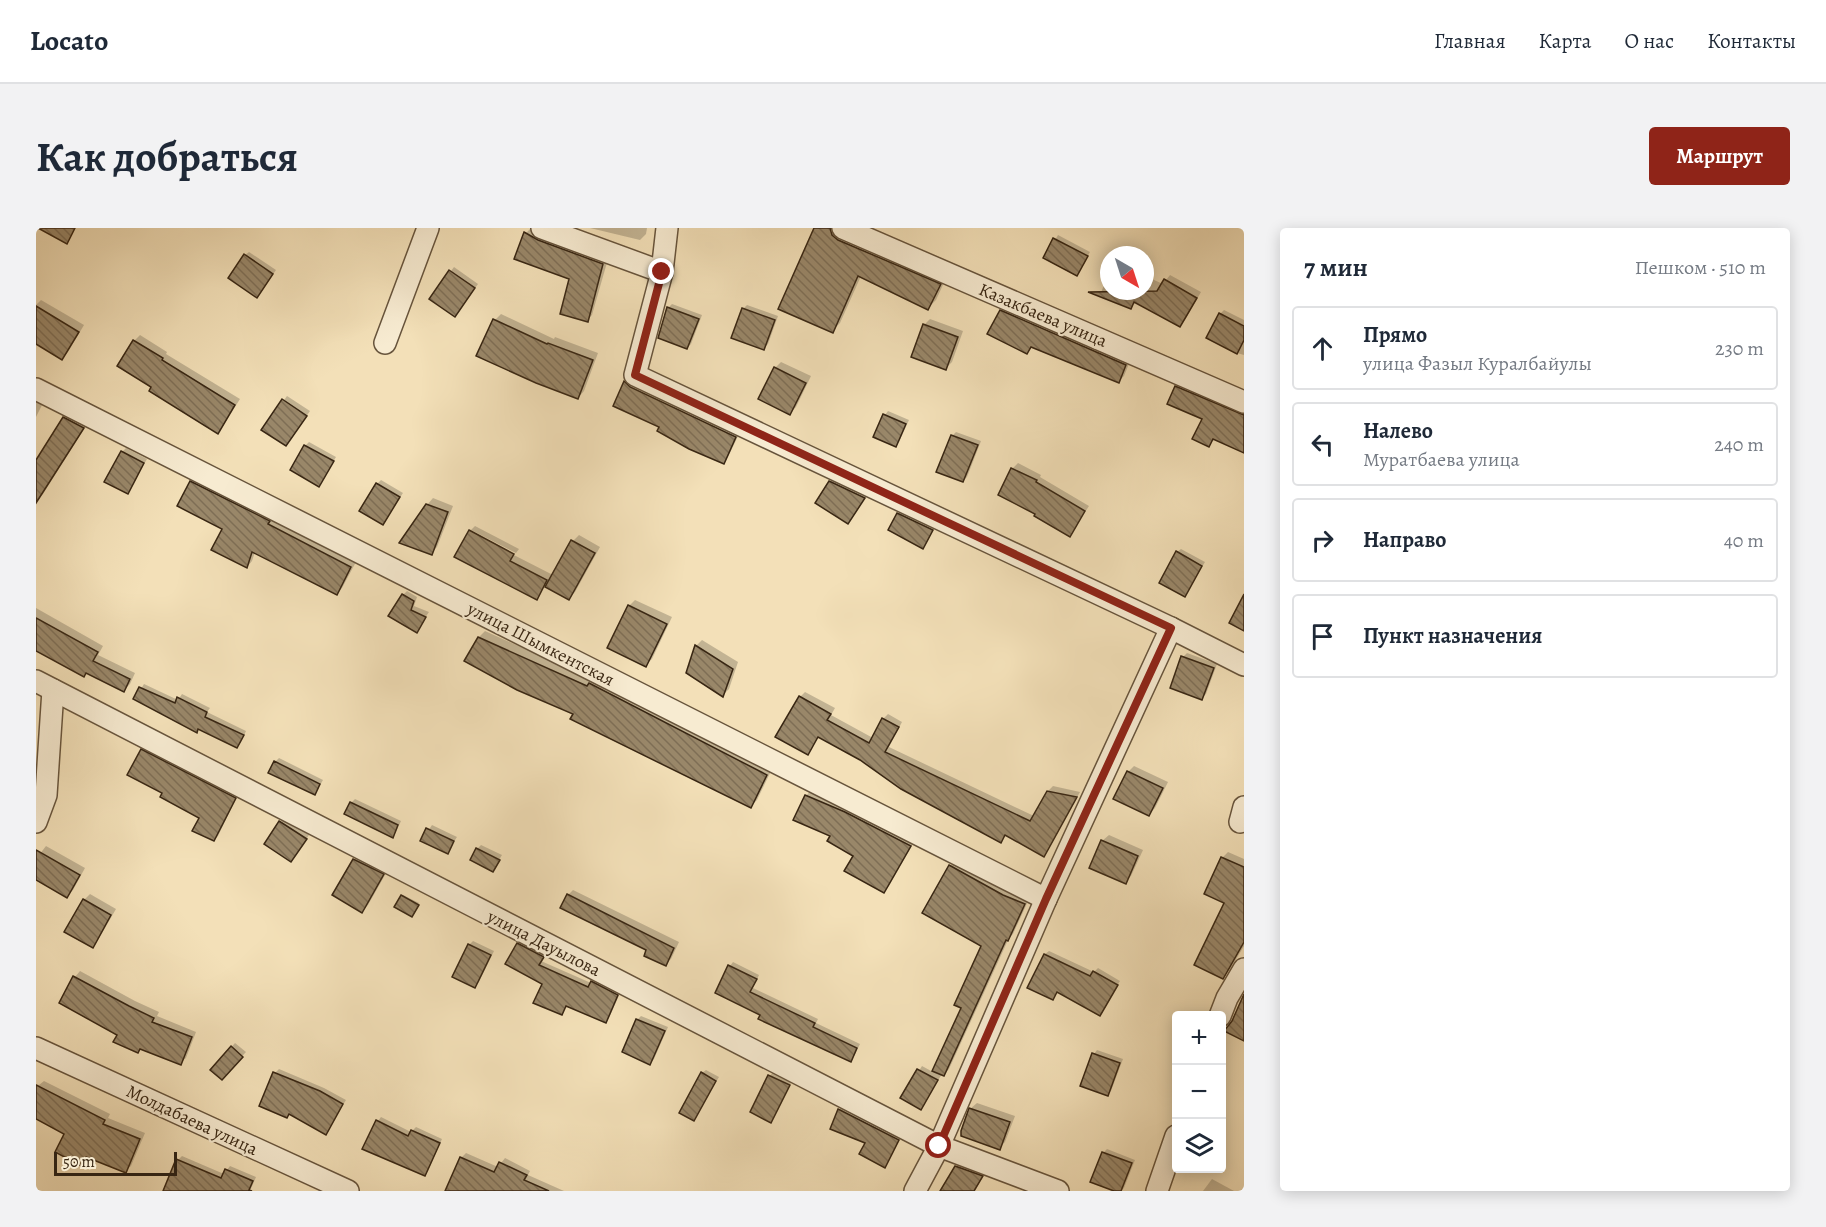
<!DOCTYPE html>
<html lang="ru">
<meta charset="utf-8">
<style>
body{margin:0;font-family:Alegreya,serif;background:#f2f2f3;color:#1f2937}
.controls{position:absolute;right:18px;bottom:18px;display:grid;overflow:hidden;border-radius:6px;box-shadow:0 3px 15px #0003}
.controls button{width:54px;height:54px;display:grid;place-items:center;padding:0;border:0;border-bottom:2px solid #e0e1e3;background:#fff;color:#1f2937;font:30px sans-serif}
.compass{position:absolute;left:1064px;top:18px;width:54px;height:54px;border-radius:50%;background:#fff;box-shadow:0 3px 15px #0003;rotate:141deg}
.scale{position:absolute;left:18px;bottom:15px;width:123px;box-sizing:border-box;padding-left:6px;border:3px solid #382613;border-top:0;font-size:16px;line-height:21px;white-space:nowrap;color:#382613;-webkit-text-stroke:4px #f7ebd1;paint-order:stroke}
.stop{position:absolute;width:18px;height:18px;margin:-14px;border:4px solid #8f2418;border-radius:50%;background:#fff}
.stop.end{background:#8f2418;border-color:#fff;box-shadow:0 2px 6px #0008}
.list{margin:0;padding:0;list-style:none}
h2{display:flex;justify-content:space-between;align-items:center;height:78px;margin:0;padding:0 24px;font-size:26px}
h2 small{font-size:20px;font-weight:400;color:#747a83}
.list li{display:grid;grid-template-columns:39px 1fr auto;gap:18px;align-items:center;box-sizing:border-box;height:84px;margin:0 12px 12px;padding:0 12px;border:2px solid #e0e1e3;border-radius:6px}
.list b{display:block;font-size:22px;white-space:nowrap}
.list p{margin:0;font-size:20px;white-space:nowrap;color:#747a83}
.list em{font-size:20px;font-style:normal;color:#747a83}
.icon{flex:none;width:33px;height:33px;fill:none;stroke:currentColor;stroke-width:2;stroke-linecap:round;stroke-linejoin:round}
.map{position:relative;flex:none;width:1208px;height:963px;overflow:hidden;border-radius:6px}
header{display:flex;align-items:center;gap:36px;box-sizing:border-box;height:84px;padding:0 30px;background:#fff;border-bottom:2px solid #e0e1e3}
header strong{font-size:28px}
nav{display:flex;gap:33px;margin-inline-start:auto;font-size:21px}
.intro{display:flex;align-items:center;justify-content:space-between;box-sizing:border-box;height:144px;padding:0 36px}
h1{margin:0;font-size:42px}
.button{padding:15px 27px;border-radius:6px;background:#8f2418;color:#fff;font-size:21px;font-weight:700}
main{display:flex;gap:36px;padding:0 36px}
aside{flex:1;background:#fff;border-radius:6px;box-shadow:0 3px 15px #0003}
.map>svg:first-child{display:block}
</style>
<header>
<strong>Locato</strong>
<nav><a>Главная</a><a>Карта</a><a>О нас</a><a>Контакты</a></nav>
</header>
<div class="intro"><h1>Как добраться</h1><a class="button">Маршрут</a></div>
<main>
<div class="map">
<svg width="1208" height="963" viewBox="0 0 1208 963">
<defs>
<pattern id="building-back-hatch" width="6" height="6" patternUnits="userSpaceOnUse" patternTransform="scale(1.5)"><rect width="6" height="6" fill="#998769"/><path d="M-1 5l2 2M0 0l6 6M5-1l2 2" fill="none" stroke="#7e6e55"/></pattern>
</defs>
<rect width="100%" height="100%" fill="#f3e0b8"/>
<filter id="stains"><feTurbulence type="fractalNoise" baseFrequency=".00333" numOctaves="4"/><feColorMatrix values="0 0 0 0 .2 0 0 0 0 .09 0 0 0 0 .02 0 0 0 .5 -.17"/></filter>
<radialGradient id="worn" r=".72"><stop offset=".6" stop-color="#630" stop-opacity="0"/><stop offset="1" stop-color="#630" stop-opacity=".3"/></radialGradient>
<g fill="#0003">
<path d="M495 0 507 7 572 31 556 87 551 92 535 51 480 30 490 5Z"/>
<path d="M554 0H611L610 6 604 12Z"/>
<path d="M780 0H805L911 48 900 72 892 80 825 48 804 95 796 103Z"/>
<path d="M1022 7 1054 24 1041 46 1009 29Z"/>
<path d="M213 24 240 42 225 64 209 27Z"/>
<path d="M418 39 442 56 423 83 395 70Z"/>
<path d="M1073 45V63H1109V48L1127 56 1134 47 1165 64 1149 92 1144 98 1101 73 1095 79 1064 67Z"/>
<path d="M5 72 48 97 32 124 26 130 0 115V77Z"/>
<path d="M636 76 666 87 655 116 651 120 632 80Z"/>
<path d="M711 77 742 88 732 116 728 120 707 81Z"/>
<path d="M971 77 1095 131 1088 148 1083 153 997 118 991 124 965 83Z"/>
<path d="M1188 82 1208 92V127L1201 125 1184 86Z"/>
<path d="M465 86 518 111 519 109 562 125 548 163 542 170 442 127 459 92Z"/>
<path d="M894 91 927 103 916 134 910 140 888 97Z"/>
<path d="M104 107 131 124 130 126 204 171 187 198 182 204 117 159 98 113Z"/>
<path d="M745 134 775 148 760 179 754 185 739 140Z"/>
<path d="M594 149 704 204 692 229 688 234 625 198 579 177 589 154Z"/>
<path d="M1146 154 1208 181V224L1179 210 1173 217 1168 191 1141 159Z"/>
<path d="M251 168 274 183 254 212 227 201Z"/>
<path d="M0 169 8 173 0 189Z"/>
<path d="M852 183 873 192 863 214 859 218 839 208 849 187Z"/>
<path d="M35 184 53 193 7 266 1 272 0 234 28 190Z"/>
<path d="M920 204 945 213 931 249 927 253 916 208Z"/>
<path d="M273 214 300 229 283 257 269 218Z"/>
<path d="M90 220 111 231 92 264 86 224Z"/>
<path d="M982 235 1005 247 1004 249 1053 278 1034 307 1002 285 964 267 977 240Z"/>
<path d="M801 247 834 263 812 294 794 254Z"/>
<path d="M161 249 320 334 306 360 301 366 219 324 216 333 211 339 188 300 155 254Z"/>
<path d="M345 252 367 265 347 295 341 256Z"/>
<path d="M397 270 417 278 401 319 395 325 391 277Z"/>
<path d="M866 282 900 298 886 319 862 286Z"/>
<path d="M439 298 483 321 480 325 435 302Z"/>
<path d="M433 304 517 347 537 313 543 307 564 319 539 364 533 370 509 357 500 370Z"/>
<path d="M1145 321 1169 334 1149 367 1141 324Z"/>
<path d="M371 363 381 369 378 378 393 384 380 403 367 367Z"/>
<path d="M599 372 636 389 616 431 609 437 593 378Z"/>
<path d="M0 380 67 418 62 427 99 445 94 456 88 462 0 422Z"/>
<path d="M449 403 558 452 736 541 721 572 715 578 539 485 430 433 443 409Z"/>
<path d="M666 412 702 434 693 461 687 467 660 418Z"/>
<path d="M1151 425 1181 436 1170 466 1166 470 1147 429Z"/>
<path d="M108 456 142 472 146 466 174 480 171 484 210 503 205 514 201 518 164 500 160 503 99 471Z"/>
<path d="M769 464 799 480 795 487 837 510 847 491 852 486 866 494 853 519 998 588 1012 563 1017 558 1044 564 1012 622 1007 627 970 607 965 613 783 508 771 525 742 509 764 469Z"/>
<path d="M110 518 202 566 182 608 178 612 165 590 128 565 106 522Z"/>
<path d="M243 530 287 552 282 561 279 565 239 534Z"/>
<path d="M1098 538 1132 554 1119 580 1113 586 1092 544Z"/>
<path d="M775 562 879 612 853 658 848 663 819 627 796 607 770 568Z"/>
<path d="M319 571 365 593 360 604 356 608 315 575Z"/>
<path d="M248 590 273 607 259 628 230 616Z"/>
<path d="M396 597 421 609 411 624 386 612Z"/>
<path d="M1073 607 1107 622 1095 648 1089 654 1066 613Z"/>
<path d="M445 617 466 627 457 642 441 621Z"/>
<path d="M10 618 49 640 37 662 31 668 0 651V631Z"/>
<path d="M1192 624 1208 631V718L1193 743 1187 749 1190 674 1170 665 1186 630Z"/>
<path d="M325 625 353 640 332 677 326 683 298 667 318 632Z"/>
<path d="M920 632 993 671 977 706 973 710 913 841 908 847 906 846 885 880 866 870 886 838 897 844 927 779 947 717 888 684 915 638Z"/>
<path d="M537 662 643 714 635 731 629 736 612 721 532 667Z"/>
<path d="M54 666 80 681 62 712 56 719 48 672Z"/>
<path d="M367 667 383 675 377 686 366 668Z"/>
<path d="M486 712 510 725 505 733 555 755 560 750 585 763 573 790 569 794 531 777 526 786 482 716Z"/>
<path d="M437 713 458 723 443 754 439 758 433 717Z"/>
<path d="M1013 723 1058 744 1062 740 1084 753 1063 786 1022 763 1016 770 993 759 1009 726Z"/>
<path d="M697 734 723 747 717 760 782 791 780 795 824 816 818 828 814 832 726 786 694 738Z"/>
<path d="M44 743 99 773 123 784 121 788 160 804 150 830 144 835 105 820 102 824 82 806 25 774 39 749Z"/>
<path d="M605 788 632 799 618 831 614 835 588 824 602 791Z"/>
<path d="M199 815 210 824 186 850 176 841Z"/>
<path d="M1061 822 1087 831 1075 863 1071 866 1058 826Z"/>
<path d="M243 841 288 860 310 872 290 905 254 885 251 889 239 845Z"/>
<path d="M670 842 683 849 658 891 666 845Z"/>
<path d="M737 844 756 853 734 893V848Z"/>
<path d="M8 853 74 886 72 890 109 905 95 938 89 943 52 928 45 936 30 905 0 890V856L3 857Z"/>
<path d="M941 875 979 888 969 914 963 920 934 881Z"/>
<path d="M808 878 866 908 848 938 831 914 796 900 804 881Z"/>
<path d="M345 889 375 904 380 899 406 911 392 943 389 947 342 893Z"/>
<path d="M1071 921 1099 932 1088 960 1085 963H1082L1067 925Z"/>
<path d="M430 925 462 939 469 930 494 943 492 947 528 963H413L425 930Z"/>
<path d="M146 928 188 946 194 938 220 949 214 963H128L142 932Z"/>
<path d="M924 935 949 944 939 963H906Z"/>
<path d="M1176 951 1198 963H1167Z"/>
</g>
<g fill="url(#building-back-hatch)" stroke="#382613" stroke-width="1.5">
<path d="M2 0H39L31 16Z"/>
<path d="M778 0H794L796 7 802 12 905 56 892 82 822 48 797 105 742 81Z"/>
<path d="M488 4 502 12 567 36 552 94 524 86 533 51 478 31Z"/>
<path d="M1017 10 1052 28 1041 48 1007 30Z"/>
<path d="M208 26 237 46 221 70 192 50Z"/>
<path d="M413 42 439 60 419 89 393 71Z"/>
<path d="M1128 51 1161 70 1144 99 1098 74 1095 81 1052 64 1121 63Z"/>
<path d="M0 78 43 104 26 132 0 116Z"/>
<path d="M631 79 663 91 651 121 622 110Z"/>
<path d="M706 80 739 92 728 122 695 110Z"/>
<path d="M964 82 1090 137 1083 155 995 119 991 126 951 106Z"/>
<path d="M1183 85 1208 98V112L1201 126 1170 110Z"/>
<path d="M457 91 511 116 512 115 557 132 542 171 500 155 440 128Z"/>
<path d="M887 96 922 109 910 142 875 129Z"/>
<path d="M97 112 127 130 126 132 199 177 182 206 113 163 115 159 81 138Z"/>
<path d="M738 139 770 155 754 187 722 171Z"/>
<path d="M588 153 594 159 700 209 688 236 653 221 621 203 623 199 577 178Z"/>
<path d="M1139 158 1208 187V225L1177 211 1173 219 1156 211 1166 191 1131 176Z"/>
<path d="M246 171 271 188 250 218 225 202Z"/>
<path d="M847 186 870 196 860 219 837 209Z"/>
<path d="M27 189 48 200 0 275V232Z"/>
<path d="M915 207 942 217 927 254 900 244Z"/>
<path d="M268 217 298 233 283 259 254 242Z"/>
<path d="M85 223 108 235 92 266 68 254Z"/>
<path d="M975 240 1001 252 1000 254 1049 283 1034 309 998 288 999 286 962 267Z"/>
<path d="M154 253 234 293 232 296 315 339 301 367 216 324 211 340 175 322 186 301 141 278Z"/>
<path d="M793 253 829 270 812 296 779 275Z"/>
<path d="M340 255 364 269 347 297 323 283Z"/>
<path d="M390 276 412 284 396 327 363 315Z"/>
<path d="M861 285 897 302 887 321 852 302Z"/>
<path d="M433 302 478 326 474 333 511 352 501 372 418 329Z"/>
<path d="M535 312 559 325 533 372 509 359Z"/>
<path d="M1140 323 1166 338 1149 369 1123 355Z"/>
<path d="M366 366 378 373 375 382 390 389 381 405 352 388Z"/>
<path d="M1208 366V403L1193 395Z"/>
<path d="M592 377 631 396 610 439 571 420Z"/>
<path d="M0 390 62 424 57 433 94 451 88 464 50 445 48 449 0 423Z"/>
<path d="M442 409 551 458 553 455 731 547 715 580 534 491 537 486 481 462 428 433Z"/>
<path d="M659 417 697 441 687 469 650 445Z"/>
<path d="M1145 428 1178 440 1166 472 1134 460Z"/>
<path d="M103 459 139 475 141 469 171 484 169 489 208 507 201 520 162 501 161 505 97 471Z"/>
<path d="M763 468 795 486 791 492 833 515 846 490 863 499 849 524 994 593 1011 563 1041 569 1008 629 969 607 965 615 865 561 824 532 782 509 772 527 739 509Z"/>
<path d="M105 521 200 570 178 613 156 603 163 590 124 569 126 565 91 547Z"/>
<path d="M238 533 284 556 279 567 232 545Z"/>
<path d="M1091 543 1127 560 1113 588 1077 571Z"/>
<path d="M769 567 809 584 875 618 848 665 808 643 817 628 791 613 794 608 757 592Z"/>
<path d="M314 574 362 597 357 610 308 586Z"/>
<path d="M243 593 271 611 255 634 228 616Z"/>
<path d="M390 600 418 613 412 626 384 613Z"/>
<path d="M1065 612 1102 628 1090 656 1053 640Z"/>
<path d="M440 620 464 632 457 644 434 632Z"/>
<path d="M0 622 44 647 31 670 0 652Z"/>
<path d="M1185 629 1208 639V714L1187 751 1158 737 1188 675 1168 666Z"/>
<path d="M317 631 348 646 326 685 296 667Z"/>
<path d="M913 637 967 667 989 676 972 713 970 712 908 848 896 843 925 780 918 777 945 718 886 685Z"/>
<path d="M531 666 638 720 630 738 608 728 610 722 524 680Z"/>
<path d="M365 667 383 677 376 689 358 679Z"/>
<path d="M47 671 75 687 57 720 28 704Z"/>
<path d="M481 715 508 729 503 737 552 759 555 753 582 767 570 795 530 778 526 787 497 775 506 756 469 736Z"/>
<path d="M432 716 455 727 439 760 416 749Z"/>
<path d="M1008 726 1054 748 1057 743 1082 757 1064 788 1021 764 1017 772 991 760Z"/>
<path d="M692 737 721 751 714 764 779 795 777 799 821 820 815 834 722 791 724 787 679 765Z"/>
<path d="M37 748 93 778 118 790 116 794 156 809 145 837 104 821 102 825 77 814 81 807 23 775Z"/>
<path d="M1208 766V813L1188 803 1196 793Z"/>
<path d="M600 791 629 803 614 837 586 824Z"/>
<path d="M195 818 207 829 186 852 174 842Z"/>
<path d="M1056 825 1084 835 1072 868 1044 858Z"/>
<path d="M881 841 902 852 885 882 864 870Z"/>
<path d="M237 844 284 863 307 876 290 907 253 886 251 890 223 878Z"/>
<path d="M665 844 680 853 658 893 643 885Z"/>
<path d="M732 847 754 857 735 895 714 884Z"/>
<path d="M0 857 69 892 67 896 104 911 90 945 50 929 45 938 19 924 28 906 0 891Z"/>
<path d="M933 880 974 894 964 922 925 908V903Z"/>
<path d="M802 881 863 912 849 940 823 926 829 915 794 901Z"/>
<path d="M340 892 372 908 375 902 404 915 389 948 326 921Z"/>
<path d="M1066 924 1096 935 1085 963H1078L1054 954Z"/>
<path d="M424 929 458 944 463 934 491 947 488 952 513 963H409Z"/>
<path d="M140 931 185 950 189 941 217 953 213 962 216 963H127Z"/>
<path d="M919 938 947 948 938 963H904Z"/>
</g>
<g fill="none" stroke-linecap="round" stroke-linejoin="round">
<defs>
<g id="minor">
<path d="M506 0 626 44"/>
<path d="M631 0 626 44 599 147 1135 400 1208 437"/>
<path d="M807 0 1208 174"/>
<path d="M349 115 392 0"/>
<path d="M0 161 1010 671"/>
<path d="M0 453 903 918 1022 963"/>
<path d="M0 594 10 567 17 462"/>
<path d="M1204 594 1208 579"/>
<path d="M1184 788 1191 770 1208 741"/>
<path d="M0 820 312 963"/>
<path d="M879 963 903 918 1010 671 1135 400"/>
<path d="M1121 963 1140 908"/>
</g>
</defs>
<use href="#minor" stroke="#67543c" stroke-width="24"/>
<use href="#minor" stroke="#f7ebd1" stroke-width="21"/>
</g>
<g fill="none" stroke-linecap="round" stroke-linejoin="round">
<path stroke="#8f2418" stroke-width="8" d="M626 44 599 147 1135 400 1010 671 903 918"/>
</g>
<g text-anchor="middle" stroke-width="4.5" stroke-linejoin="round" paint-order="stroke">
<g font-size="18" fill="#382613" stroke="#f7ebd1">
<text transform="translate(1007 87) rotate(23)" y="6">Казакбаева улица</text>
<text transform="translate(505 416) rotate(27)" y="6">улица Шымкентская</text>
<text transform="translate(508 715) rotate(27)" y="6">улица Дауылова</text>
<text transform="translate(156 892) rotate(25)" y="6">Молдабаева улица</text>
</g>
</g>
<rect width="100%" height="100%" filter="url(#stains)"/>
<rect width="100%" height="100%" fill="url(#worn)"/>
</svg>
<div class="controls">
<button>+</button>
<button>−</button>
<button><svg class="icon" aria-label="layers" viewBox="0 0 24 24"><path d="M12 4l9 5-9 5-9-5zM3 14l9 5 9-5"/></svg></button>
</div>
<svg class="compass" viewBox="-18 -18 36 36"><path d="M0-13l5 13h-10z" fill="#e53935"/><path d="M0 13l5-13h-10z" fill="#747a83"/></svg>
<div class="scale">50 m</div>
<div class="stop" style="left:903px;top:918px"></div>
<div class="stop end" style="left:626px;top:44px"></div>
</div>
<aside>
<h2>7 мин<small>Пешком · 510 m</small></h2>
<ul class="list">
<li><svg class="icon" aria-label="ahead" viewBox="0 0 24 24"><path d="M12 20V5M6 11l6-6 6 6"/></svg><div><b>Прямо</b><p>улица Фазыл Куралбайулы</p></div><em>230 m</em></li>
<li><svg class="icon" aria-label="left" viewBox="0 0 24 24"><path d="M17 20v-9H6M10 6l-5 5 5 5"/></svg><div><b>Налево</b><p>Муратбаева улица</p></div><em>240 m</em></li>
<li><svg class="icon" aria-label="right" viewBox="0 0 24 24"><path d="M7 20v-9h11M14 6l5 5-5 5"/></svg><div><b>Направо</b></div><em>40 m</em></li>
<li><svg class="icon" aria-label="arrive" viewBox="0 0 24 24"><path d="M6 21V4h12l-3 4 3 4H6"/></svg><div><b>Пункт назначения</b></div></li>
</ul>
</aside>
</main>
